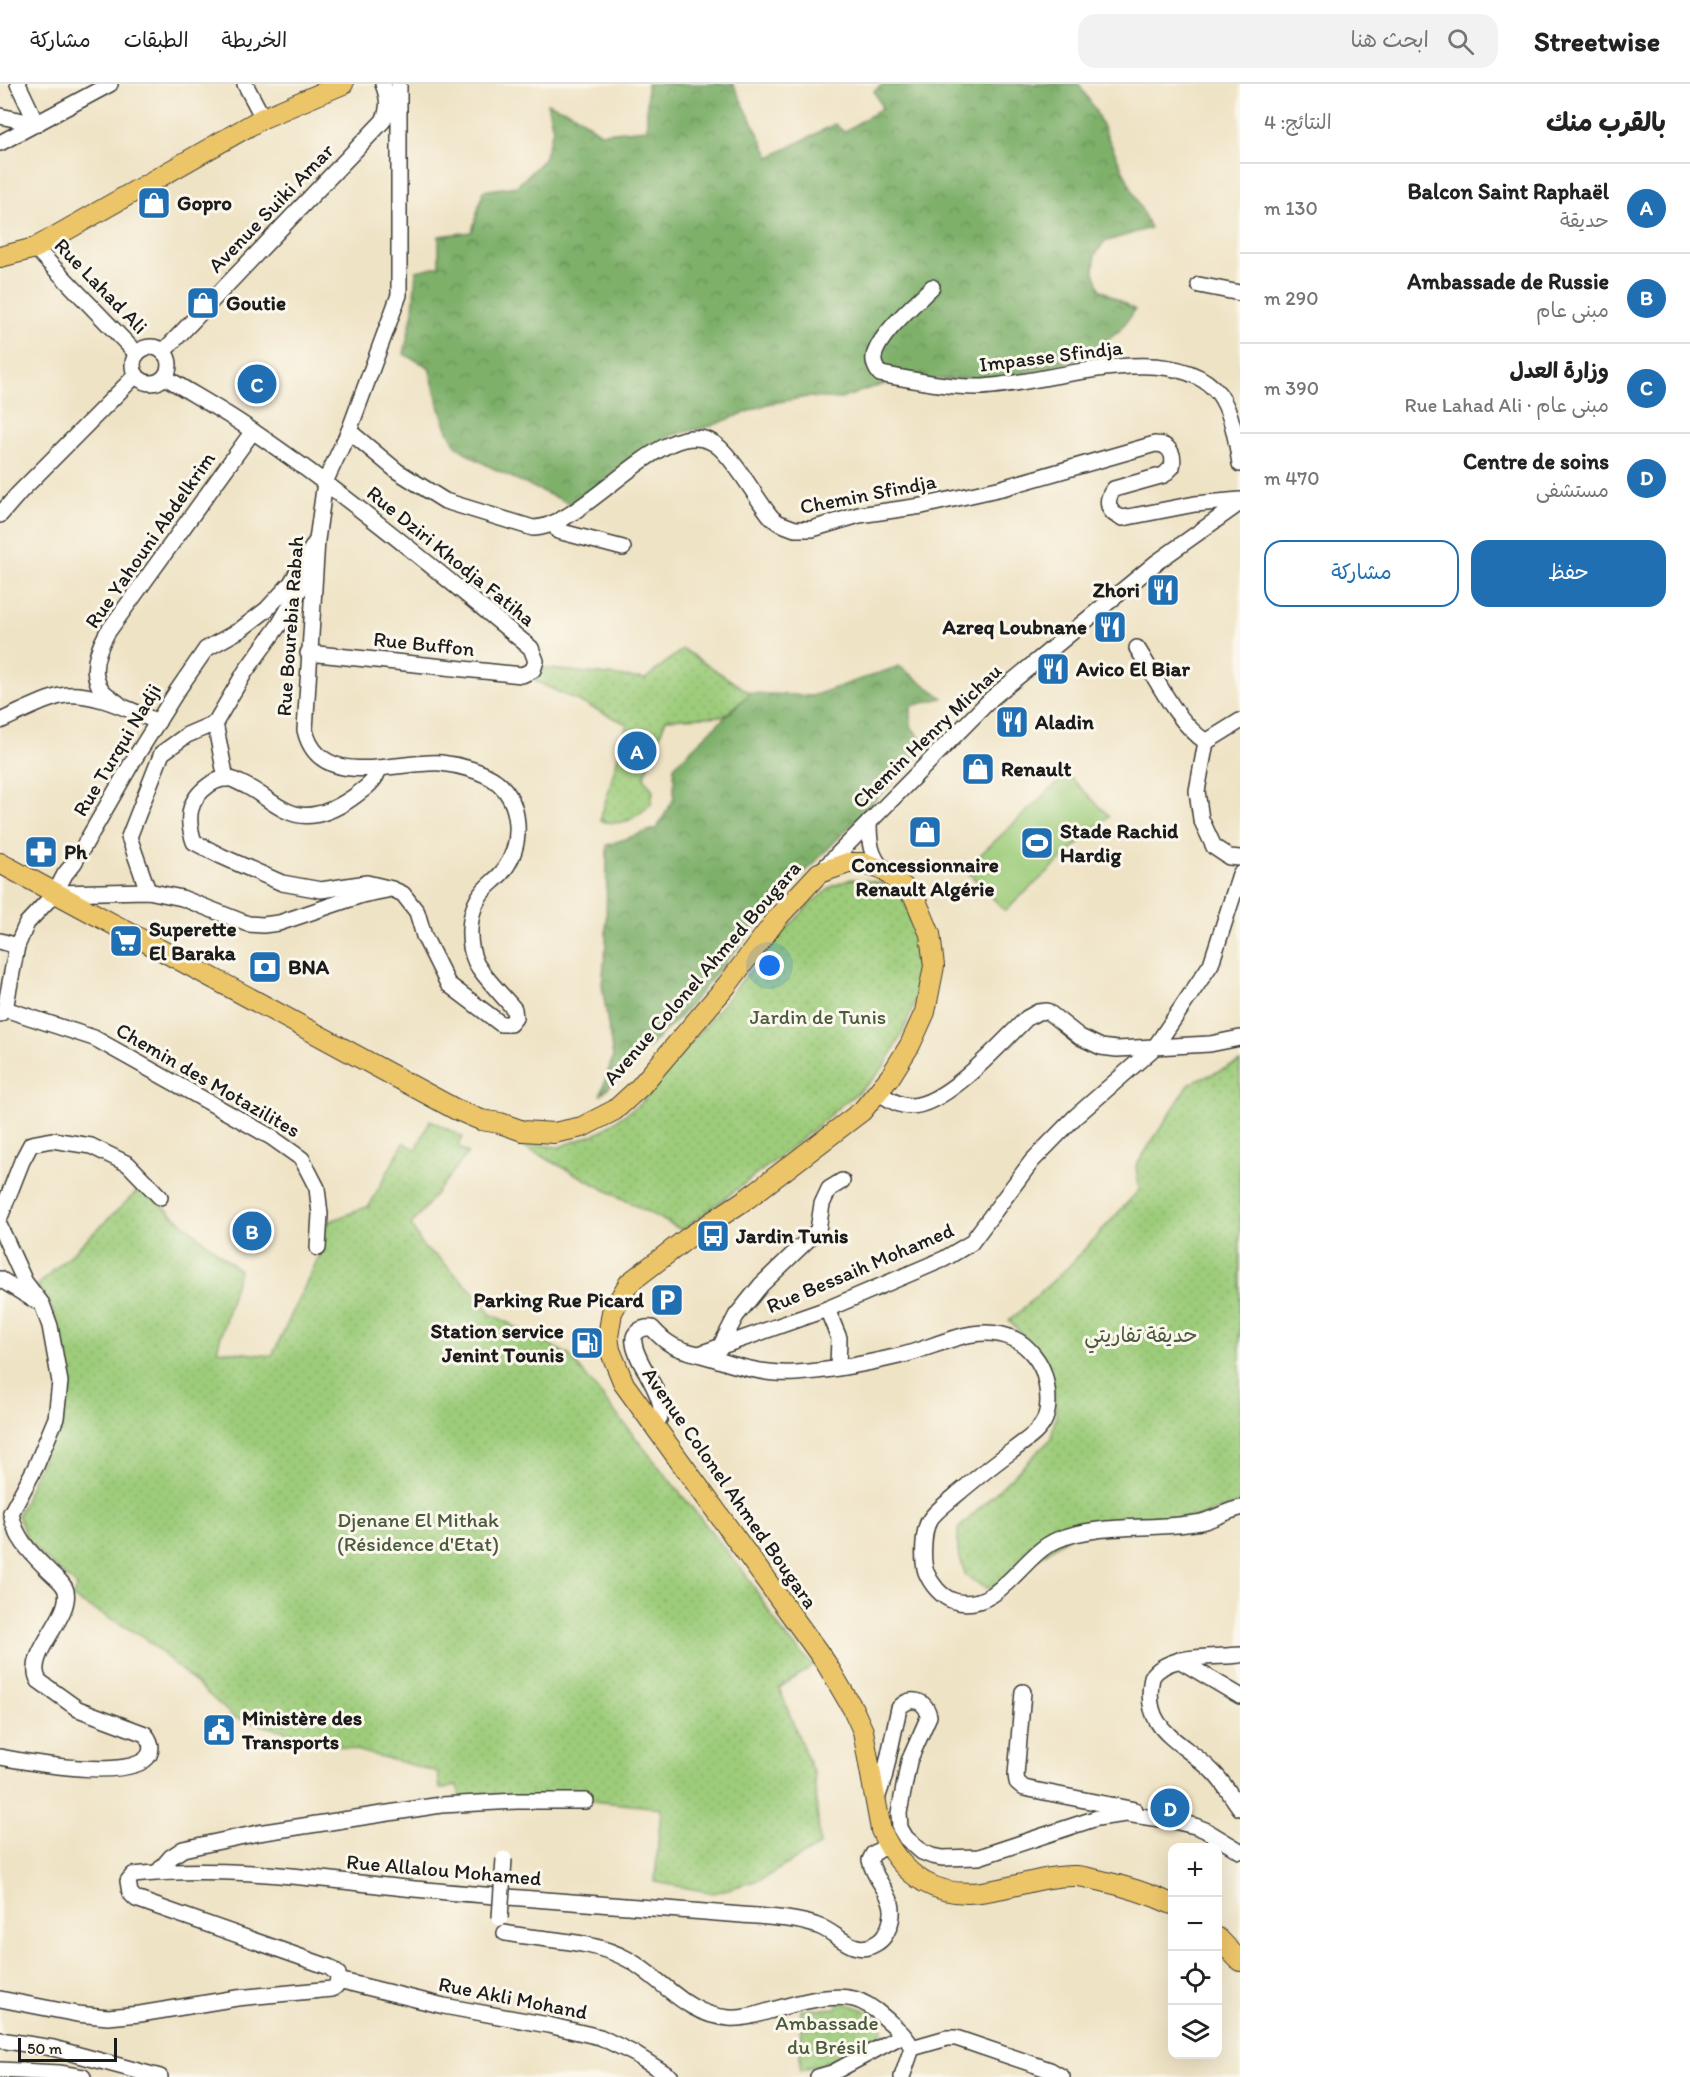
<!DOCTYPE html>
<html lang="ar">
<meta charset="utf-8">
<style>
body{margin:0;font-family:Itim,"Playpen Sans Arabic",sans-serif;background:#f2f2f2;color:#222;direction:rtl}
.controls{position:absolute;right:18px;bottom:18px;display:grid;overflow:hidden;border-radius:12px;box-shadow:0 6px 24px #0002}
.controls button{width:54px;height:54px;display:grid;place-items:center;padding:0;border:0;border-bottom:2px solid #e0e0e0;background:#fff;color:#222;font:30px sans-serif}
.scale{position:absolute;left:18px;bottom:15px;width:99px;box-sizing:border-box;padding-left:6px;border:3px solid #1c1c1c;border-top:0;font-size:16px;line-height:21px;white-space:nowrap;color:#1c1c1c;-webkit-text-stroke:4px #fbf7ec;paint-order:stroke}
.you{position:absolute;left:770px;top:882px;width:21px;height:21px;margin:-15px;border:4px solid #fff;border-radius:50%;background:#1a73e8;box-shadow:0 0 0 9px #1a73e833}
.badge{display:grid;place-items:center;width:39px;height:39px;border-radius:50%;background:#1f6fb2;color:#fff;font-size:20px;font-weight:700}
.pin{position:absolute;translate:-50% -50%;border:3px solid #fff;box-shadow:0 2px 6px #0006}
.list{margin:0;padding:0;list-style:none}
h2{display:flex;justify-content:space-between;align-items:center;height:78px;margin:0;padding:0 24px;font-size:26px}
h2 small{font-size:20px;font-weight:400;color:#767676}
.list li{display:grid;grid-template-columns:39px 1fr auto;gap:18px;align-items:center;box-sizing:border-box;height:90px;padding:0 24px;border-top:2px solid #e0e0e0}
.list b{display:block;font-size:22px;white-space:nowrap}
.list p{margin:0;font-size:20px;white-space:nowrap;color:#767676}
.list em{font-size:20px;font-style:normal;color:#767676}
.actions{display:flex;gap:12px;padding:18px 24px}
.actions a{flex:1;padding:14px 0;border:2px solid #1f6fb2;border-radius:18px;text-align:center;font-size:21px;color:#1f6fb2}
.actions .main{background:#1f6fb2;color:#fff}
.icon{flex:none;width:33px;height:33px;fill:none;stroke:currentColor;stroke-width:2;stroke-linecap:round;stroke-linejoin:round}
.map{position:relative;flex:none;width:1240px;height:1993px;overflow:hidden;direction:ltr}
header{display:flex;align-items:center;gap:36px;box-sizing:border-box;height:84px;padding:0 30px;background:#fff;border-bottom:2px solid #e0e0e0}
header strong{font-size:28px}
nav{display:flex;gap:33px;margin-inline-start:auto;font-size:21px}
.search{width:420px;height:54px;background:#f2f2f2;display:flex;align-items:center;gap:15px;box-sizing:border-box;padding:0 21px;border-radius:18px;color:#767676;font-size:22px}
main{display:flex}
aside{flex:1;background:#fff}
.map>svg:first-child{display:block}
</style>
<header>
<strong>Streetwise</strong>
<div class="search"><svg class="icon" aria-label="search" viewBox="0 0 24 24"><circle cx="10" cy="10" r="6"/><path d="M15 15l6 6"/></svg>ابحث هنا</div>
<nav><a>الخريطة</a><a>الطبقات</a><a>مشاركة</a></nav>
</header>
<main>
<aside>
<h2>بالقرب منك<small>النتائج: 4</small></h2>
<ul class="list">
<li><span class="badge">A</span><div><b>Balcon Saint Raphaël</b><p>حديقة</p></div><em>130 m</em></li>
<li><span class="badge">B</span><div><b>Ambassade de Russie</b><p>مبنى عام</p></div><em>290 m</em></li>
<li><span class="badge">C</span><div><b>وزارة العدل</b><p>مبنى عام · Rue Lahad Ali</p></div><em>390 m</em></li>
<li><span class="badge">D</span><div><b>Centre de soins</b><p>مستشفى</p></div><em>470 m</em></li>
</ul>
<div class="actions"><a class="main">حفظ</a><a>مشاركة</a></div>
</aside>
<div class="map">
<svg width="1240" height="1993" viewBox="0 0 1240 1993">
<defs>
<pattern id="forest-crowns" width="20" height="18" patternUnits="userSpaceOnUse" patternTransform="scale(1.5)"><rect width="20" height="18" fill="#7eb06a"/><path d="M2 6a3 3 0 1 1 6 0M12 15a3 3 0 1 1 6 0" fill="none" stroke="#668e56"/></pattern>
<pattern id="park-dots" width="8" height="8" patternUnits="userSpaceOnUse" patternTransform="scale(1.5)"><rect width="8" height="8" fill="#9dcc7a"/><path d="M2 2h.1M6 6h.1" fill="none" stroke="#87af69" stroke-width="1.8" stroke-linecap="round"/></pattern>
</defs>
<rect width="100%" height="100%" fill="#fbf7ec"/>
<filter id="ink" filterUnits="userSpaceOnUse"><feTurbulence type="fractalNoise" baseFrequency=".0167" numOctaves="2"/><feDisplacementMap in="SourceGraphic" scale="12" xChannelSelector="R" yChannelSelector="G"/><feConvolveMatrix kernelMatrix="1 2 1 2 8 2 1 2 1" color-interpolation-filters="sRGB"/></filter>
<filter id="wash" filterUnits="userSpaceOnUse"><feTurbulence type="fractalNoise" baseFrequency=".008" numOctaves="4" result="noise"/><feDisplacementMap in="SourceGraphic" scale="24" xChannelSelector="R" yChannelSelector="G"/><feGaussianBlur stdDeviation="1.35" result="paint"/><feColorMatrix in="noise" values="0 0 0 0 0 0 0 0 0 0 0 0 0 0 0 0 0 1.4 0 .05"/><feComposite in="paint" operator="in"/></filter>
<g filter="url(#wash)">
<rect width="100%" height="100%" fill="#efe3c5"/>
<g fill="url(#forest-crowns)" stroke="#4d6643" stroke-width="1.5">
<path d="M647 0H733L770 73 835 40 844 48 882 24 874 7 884 0H1079L1095 26 1150 144 1104 158 1095 171 1094 188 1100 205 1135 226 1120 246 1084 276 1002 293 899 297 867 305 841 315 807 313 767 320 711 342 672 351 624 378 595 407 573 421C551 411 464 375 454 358 442 339 435 306 429 283L404 270 413 227 416 187 439 182V152L472 148 483 107 517 102 544 75 553 45 547 19 571 28 601 49 647 45Z"/>
<path d="M899 582 943 614 911 622V643L928 662 774 820 683 929 600 1012 613 973 602 901 606 860 607 761 657 744 674 714V682L750 609 812 612Z"/>
</g>
<g fill="url(#park-dots)" stroke="#5c744b" stroke-width="1.5">
<path d="M683 565 750 609 724 632 666 635 644 693 653 707 651 720C632 737 625 742 600 737L627 640 535 597 543 584 645 595Z"/>
<path d="M851 795C893 798 902 802 914 845 926 890 917 923 895 963 891 970 887 980 881 986 870 1000 854 1011 840 1022 790 1067 736 1106 682 1146L511 1056 530 1060 559 1063 598 1049 641 1019 767 866 811 819 833 802Z"/>
<path d="M1240 978V1419L1205 1431 1077 1447 1001 1501 986 1504 966 1492 958 1468V1445L1051 1355 1056 1331 1052 1292 1042 1271 1009 1237 1068 1183 1139 1106 1136 1082 1189 1000Z"/>
<path d="M430 1036 463 1053 458 1063 468 1069 411 1141 424 1164 438 1173 485 1220 489 1229 569 1271 746 1491 782 1548 813 1582 779 1604 814 1691 820 1761 762 1795 714 1809 655 1798 661 1724 592 1717 462 1718 457 1702 440 1705 438 1688 235 1634 144 1553 72 1514 77 1502 43 1473 26 1453 18 1431 62 1326 61 1266 53 1226 37 1202 141 1104 239 1186 217 1266 272 1272 321 1168 323 1140 369 1122 404 1058 416 1066Z"/>
<path d="M839 1918C856 1922 878 1927 883 1946L881 1951 842 1973 800 1987 801 1926 836 1924Z"/>
</g>
<path fill="#9dcc7a" stroke="#5c744b" stroke-width="1.5" d="M1067 690 1109 732 1005 827 965 785Z"/>
</g>
<g filter="url(#ink)">
<g fill="none" stroke-linecap="round" stroke-linejoin="round">
<defs>
<g id="minor">
<path d="M18 0 37 40"/>
<path d="M245 0 263 34"/>
<path d="M0 32 37 40"/>
<path d="M0 59 110 0"/>
<path d="M35 164 137 270"/>
<path d="M1199 201 1240 209"/>
<path d="M932 203C916 219 878 251 874 273 873 280 876 285 880 290 910 295 950 304 980 303 1043 301 1173 252 1219 310 1232 328 1237 358 1240 380"/>
<circle cx="151" cy="281" r="18"/>
<path d="M163 268 383 37C390 24 388 13 383 0"/>
<path d="M165 293C194 311 226 328 254 348 351 414 441 490 531 564L536 577 533 586 522 591 308 569"/>
<path d="M349 347 397 387 445 417 533 444C588 443 671 318 720 364 741 384 754 412 772 434L779 439 795 445H812L859 431 922 422 1002 404 1155 360C1169 360 1175 370 1172 383L1164 391 1114 405C1104 417 1108 430 1123 434L1195 420 1240 416"/>
<path d="M0 431 19 409 136 291"/>
<path d="M555 440 558 447 623 464"/>
<path d="M1137 564C1157 595 1175 637 1206 658"/>
<path d="M120 621C115 616 105 611 101 605 89 587 98 565 107 549L253 347"/>
<path d="M0 637C19 629 40 617 60 612 89 605 132 627 158 638"/>
<path d="M1240 637 1206 658 1197 707 1201 735 1214 763 1229 773 1240 774"/>
<path d="M215 639 226 695"/>
<path d="M379 684C376 698 363 706 352 714 333 727 309 738 287 727 273 721 262 710 248 703 242 700 237 697 231 695 222 694 216 696 209 701 188 716 186 734 194 758L221 772 282 799 321 806 367 799 392 805 403 810 417 828 424 852 448 900 501 940H510L515 934 514 925C504 913 483 892 476 879 467 860 468 831 479 813 485 802 497 796 504 786 523 760 522 719 497 698 483 687 459 681 441 679 398 676 319 708 305 646L317 456 325 398 349 347 399 211V0"/>
<path d="M869 738C869 757 870 772 884 786"/>
<path d="M821 787 992 614 1157 478 1240 419"/>
<path d="M148 807 129 753 162 669 187 651 215 639 245 588 279 541 312 484"/>
<path d="M56 809 148 807 182 814 248 840 263 841 279 839 362 811 387 806"/>
<path d="M0 857 17 862"/>
<path d="M5 925 94 954 271 1053 302 1075 317 1104 320 1130 318 1164"/>
<path d="M0 930 5 925 17 862 27 839 55 809 65 790 74 779 133 677 177 607 206 565 240 546 266 526 291 499 315 459"/>
<path d="M877 1008C887 1014 898 1022 911 1022 947 1021 1001 959 1027 934L1038 928 1047 927 1080 953 1101 963 1117 965 1210 960 1240 954"/>
<path d="M0 1133 22 1077 31 1060 52 1056 91 1062 128 1080 160 1113"/>
<path d="M0 1143 25 1198 42 1220 50 1242 60 1298 56 1334 36 1382 11 1429"/>
<path d="M0 1195 36 1217"/>
<path d="M827 1225 839 1254 838 1283"/>
<path d="M719 1265 736 1232 761 1201 818 1146 822 1120 829 1105 842 1097"/>
<path d="M699 1270 827 1225 944 1175 971 1159 1032 1077 1075 1033 1155 963 1211 880 1240 790"/>
<path d="M655 1342C659 1336 662 1331 661 1324 659 1302 636 1278 634 1259 632 1248 642 1243 652 1244 674 1269 686 1265 715 1275 741 1284 769 1291 796 1289 826 1287 869 1279 899 1272 936 1264 976 1237 1014 1255 1028 1261 1042 1279 1045 1294 1048 1307 1050 1322 1045 1335 1039 1349 1024 1357 1012 1367 992 1381 974 1396 955 1412 946 1420 935 1427 929 1437 923 1447 922 1477 926 1488 931 1500 941 1513 954 1517 999 1530 1021 1471 1057 1456 1100 1438 1155 1447 1201 1438 1214 1435 1226 1427 1240 1424"/>
<path d="M1240 1571C1214 1574 1168 1569 1152 1593 1141 1647 1180 1655 1212 1687 1223 1697 1231 1712 1240 1724"/>
<path d="M1179 1576 1240 1612"/>
<path d="M1023 1608 1016 1691 1017 1698 1024 1704 1135 1726"/>
<path d="M0 1673C26 1678 134 1698 149 1671 153 1663 150 1656 145 1650L78 1625 39 1597C23 1571 72 1534 66 1507 64 1499 56 1494 51 1489 33 1471 15 1455 11 1429"/>
<path d="M876 1718 884 1694 899 1624C910 1612 925 1615 929 1632L909 1677 899 1729 900 1744 906 1754 922 1768 932 1772 942 1774 979 1773 1097 1734 1126 1730 1174 1737 1195 1742 1205 1746 1240 1767"/>
<path d="M158 1788 171 1773 183 1765 258 1749 441 1721 517 1717H586"/>
<path d="M505 1849C546 1857 592 1855 629 1876 664 1896 685 1931 729 1934 743 1935 756 1931 769 1927 793 1920 829 1909 854 1915 866 1918 876 1926 885 1934 895 1943 906 1951 912 1964L902 1993"/>
<path d="M338 1896V1890L329 1883 136 1815 130 1809 128 1797 133 1791C230 1780 330 1797 426 1806 532 1816 637 1822 742 1831 767 1833 795 1834 818 1842 837 1848 853 1873 875 1860 883 1856 886 1850 889 1843 901 1812 875 1802 870 1776L873 1770 887 1761"/>
<path d="M338 1896 444 1922 548 1941 600 1953 633 1969 671 1993"/>
<path d="M0 1915 77 1930 108 1933 140 1930 237 1914 332 1905 336 1902 338 1896"/>
<path d="M0 1956 53 1964 160 1993"/>
<path d="M912 1964 947 1954H956L1050 1986 1062 1993"/>
<path d="M0 1986 59 1989 83 1993"/>
<path d="M818 1993 832 1989 903 1951"/>
</g>
<g id="major">
<path d="M0 173 35 164 263 34 343 0"/>
<path d="M0 779 455 1025 481 1036 500 1039 523 1047 554 1049 582 1043 615 1026 640 1003 727 901 779 832 819 789 848 779H863L884 786 914 812 930 850 934 882 925 928 910 961 890 993 862 1027 748 1114 689 1153 629 1199 612 1228 608 1253 610 1266 624 1300 826 1579 853 1625 863 1647 881 1746C890 1767 904 1786 924 1798 974 1826 1023 1791 1076 1792 1083 1792 1091 1795 1098 1796 1125 1802 1148 1809 1172 1820"/>
<path d="M1218 1854 1240 1877"/>
</g>
</defs>
<use href="#minor" stroke="#3c3a35" stroke-width="18"/>
<use href="#major" stroke="#3c3a35" stroke-width="22"/>
<use href="#minor" stroke="#fff" stroke-width="15"/>
<use href="#major" stroke="#edc569" stroke-width="20"/>
<defs>
<path id="minor-bridge" d="M500 1834 504 1775"/>
</defs>
<use href="#minor-bridge" stroke="#3c3a35" stroke-width="18" stroke-linecap="butt"/>
<use href="#minor-bridge" stroke="#fff" stroke-width="15"/>
</g>
</g>
<defs>
<symbol id="shop-square" viewBox="-11 -11 22 22"><rect x="-9" y="-9" width="18" height="18" rx="4" fill="#1f6fb2" stroke="#fbf7ec"/><path d="M-5-2.5h2.3a2.7 3.5 0 0 1 5.4 0H5L5.5 6h-11ZM-1.5-2.5h3a1.5 2.3 0 0 0-3 0Z" fill="#fff"/></symbol>
<symbol id="restaurant-square" viewBox="-11 -11 22 22"><rect x="-9" y="-9" width="18" height="18" rx="4" fill="#1f6fb2" stroke="#fbf7ec"/><path d="M-5-6h1v4h1v-4h1v4h1v-4h1v5L-1.5 .5V6h-2V.5L-5-1ZM5-6V6H3V1.5H1.5Q1.5-4 5-6Z" fill="#fff"/></symbol>
<symbol id="stadium-square" viewBox="-11 -11 22 22"><rect x="-9" y="-9" width="18" height="18" rx="4" fill="#1f6fb2" stroke="#fbf7ec"/><path d="M0-5a6.5 5 0 1 0 0 10a6.5 5 0 1 0 0-10ZM-3.5-1.8h7v3.6h-7Z" fill="#fff"/></symbol>
<symbol id="pharmacy-square" viewBox="-11 -11 22 22"><rect x="-9" y="-9" width="18" height="18" rx="4" fill="#1f6fb2" stroke="#fbf7ec"/><path d="M-2-6h4v4h4v4h-4v4h-4v-4h-4v-4h4Z" fill="#fff"/></symbol>
<symbol id="supermarket-square" viewBox="-11 -11 22 22"><rect x="-9" y="-9" width="18" height="18" rx="4" fill="#1f6fb2" stroke="#fbf7ec"/><path d="M-6-5.5h2.5l.6 2H6L4.5 2H-2.5L-4.4-4H-6ZM-1.5 3.2a1.3 1.3 0 1 0 .1 0ZM3 3.2a1.3 1.3 0 1 0 .1 0Z" fill="#fff"/></symbol>
<symbol id="bank-square" viewBox="-11 -11 22 22"><rect x="-9" y="-9" width="18" height="18" rx="4" fill="#1f6fb2" stroke="#fbf7ec"/><path d="M-6-4H6V4H-6ZM0-2.3a2.3 2.3 0 1 0 0 4.6a2.3 2.3 0 1 0 0-4.6Z" fill="#fff"/></symbol>
<symbol id="bus-square" viewBox="-11 -11 22 22"><rect x="-9" y="-9" width="18" height="18" rx="4" fill="#1f6fb2" stroke="#fbf7ec"/><path d="M-5-6H5V4H4V6H2V4H-2V6H-4V4H-5ZM-3.5-4V0h7V-4ZM-3.5 1.2v1.5H-2V1.2ZM2 1.2v1.5H3.5V1.2Z" fill="#fff"/></symbol>
<symbol id="parking-square" viewBox="-11 -11 22 22"><rect x="-9" y="-9" width="18" height="18" rx="4" fill="#1f6fb2" stroke="#fbf7ec"/><path d="M-3.5-5.5H1a3.5 3.5 0 0 1 0 7H-1V5.5H-3.5ZM-1-3.4V-.6H.8a1.4 1.4 0 0 0 0-2.8Z" fill="#fff"/></symbol>
<symbol id="fuel-square" viewBox="-11 -11 22 22"><rect x="-9" y="-9" width="18" height="18" rx="4" fill="#1f6fb2" stroke="#fbf7ec"/><path d="M-5.5-6h7V0h2V4h1.3V-2.5L3-4.5l.8-.8L6-3V5H2.5V1h-1V6h-7ZM-4.2-4.7v3.2H.2V-4.7Z" fill="#fff"/></symbol>
<symbol id="civic-square" viewBox="-11 -11 22 22"><rect x="-9" y="-9" width="18" height="18" rx="4" fill="#1f6fb2" stroke="#fbf7ec"/><path d="M-.6-6.5H3V-4.5H.6V-3L4-1V1h2V6H-6V1h2V-1L-.6-3ZM-1.2 2.5V6h2.4V2.5Z" fill="#fff"/></symbol>
</defs>
<g fill-rule="evenodd">
<use href="#shop-square" x="135" y="100" width="38" height="38"/>
<use href="#shop-square" x="184" y="200" width="38" height="38"/>
<use href="#restaurant-square" x="1144" y="487" width="38" height="38"/>
<use href="#restaurant-square" x="1091" y="524" width="38" height="38"/>
<use href="#restaurant-square" x="1034" y="566" width="38" height="38"/>
<use href="#restaurant-square" x="993" y="619" width="38" height="38"/>
<use href="#shop-square" x="959" y="666" width="38" height="38"/>
<use href="#shop-square" x="906" y="729" width="38" height="38"/>
<use href="#stadium-square" x="1018" y="740" width="38" height="38"/>
<use href="#pharmacy-square" x="22" y="749" width="38" height="38"/>
<use href="#supermarket-square" x="107" y="838" width="38" height="38"/>
<use href="#bank-square" x="246" y="864" width="38" height="38"/>
<use href="#bus-square" x="694" y="1133" width="38" height="38"/>
<use href="#parking-square" x="648" y="1197" width="38" height="38"/>
<use href="#fuel-square" x="568" y="1240" width="38" height="38"/>
<use href="#civic-square" x="200" y="1627" width="38" height="38"/>
</g>
<g text-anchor="middle" stroke-width="6" stroke-linejoin="round" paint-order="stroke">
<g font-size="21" font-weight="bold" fill="#1c1c1c" stroke="#fbf7ec" text-anchor="start">
<text x="177" y="126">Gopro</text>
<text x="226" y="226">Goutie</text>
<text x="1140" y="513" text-anchor="end">Zhori</text>
<text x="1087" y="550" text-anchor="end">Azreq Loubnane</text>
<text x="1076" y="592">Avico El Biar</text>
<text x="1035" y="645">Aladin</text>
<text x="1001" y="692">Renault</text>
<text x="1060" y="754">Stade Rachid<tspan x="1060" dy="24">Hardig</tspan></text>
<text x="64" y="775">Ph</text>
<text x="925" y="788" text-anchor="middle">Concessionnaire<tspan x="925" dy="24">Renault Algérie</tspan></text>
<text x="149" y="852">Superette<tspan x="149" dy="24">El Baraka</tspan></text>
<text x="288" y="890">BNA</text>
<text x="736" y="1159">Jardin Tunis</text>
<text x="644" y="1223" text-anchor="end">Parking Rue Picard</text>
<text x="564" y="1254" text-anchor="end">Station service<tspan x="564" dy="24">Jenint Tounis</tspan></text>
<text x="242" y="1641">Ministère des<tspan x="242" dy="24">Transports</tspan></text>
</g>
<g font-size="21" fill="#1c1c1c" stroke="#fbf7ec">
<text transform="translate(271 124) rotate(-46)" y="7">Avenue Suiki Amar</text>
<text transform="translate(101 202) rotate(46)" y="7">Rue Lahad Ali</text>
<text transform="translate(1051 272) rotate(-7)" y="7">Impasse Sfindja</text>
<text transform="translate(868 410) rotate(-11)" y="7">Chemin Sfindja</text>
<text transform="translate(150 456) rotate(-55)" y="7">Rue Yahouni Abdelkrim</text>
<text transform="translate(451 472) rotate(39)" y="7">Rue Dziri Khodja Fatiha</text>
<text transform="translate(290 542) rotate(-86)" y="7">Rue Bourebia Rabah</text>
<text transform="translate(424 560) rotate(6)" y="7">Rue Buffon</text>
<text transform="translate(927 652) rotate(-44)" y="7">Chemin Henry Michau</text>
<text transform="translate(117 666) rotate(-59)" y="7">Rue Turqui Nadji</text>
<text transform="translate(702 889) rotate(-49)" y="7">Avenue Colonel Ahmed Bougara</text>
<text transform="translate(208 996) rotate(30)" y="7">Chemin des Motazilites</text>
<text transform="translate(860 1184) rotate(-23)" y="7">Rue Bessaih Mohamed</text>
<text transform="translate(730 1404) rotate(55)" y="7">Avenue Colonel Ahmed Bougara</text>
<text transform="translate(444 1786) rotate(5)" y="7">Rue Allalou Mohamed</text>
<text transform="translate(513 1914) rotate(11)" y="7">Rue Akli Mohand</text>
</g>
<g font-size="21" fill="#495a3d" stroke="#fbf7ec">
<text x="818" y="940">Jardin de Tunis</text>
<text x="1141" y="1258">حديقة تفاريتي</text>
<text x="418" y="1443">Djenane El Mithak<tspan x="418" dy="24">(Résidence d'Etat)</tspan></text>
<text x="827" y="1946">Ambassade<tspan x="827" dy="24">du Brésil</tspan></text>
</g>
</g>
</svg>
<div class="controls">
<button>+</button>
<button>−</button>
<button><svg class="icon" aria-label="locate" viewBox="0 0 24 24"><circle cx="12" cy="12" r="6"/><path d="M12 2v4M12 18v4M2 12h4M18 12h4"/></svg></button>
<button><svg class="icon" aria-label="layers" viewBox="0 0 24 24"><path d="M12 4l9 5-9 5-9-5zM3 14l9 5 9-5"/></svg></button>
</div>
<div class="scale">50 m</div>
<div class="you"></div>
<div class="pin badge" style="left:637px;top:667px">A</div>
<div class="pin badge" style="left:252px;top:1147px">B</div>
<div class="pin badge" style="left:257px;top:300px">C</div>
<div class="pin badge" style="left:1170px;top:1724px">D</div>
</div>
</main>
